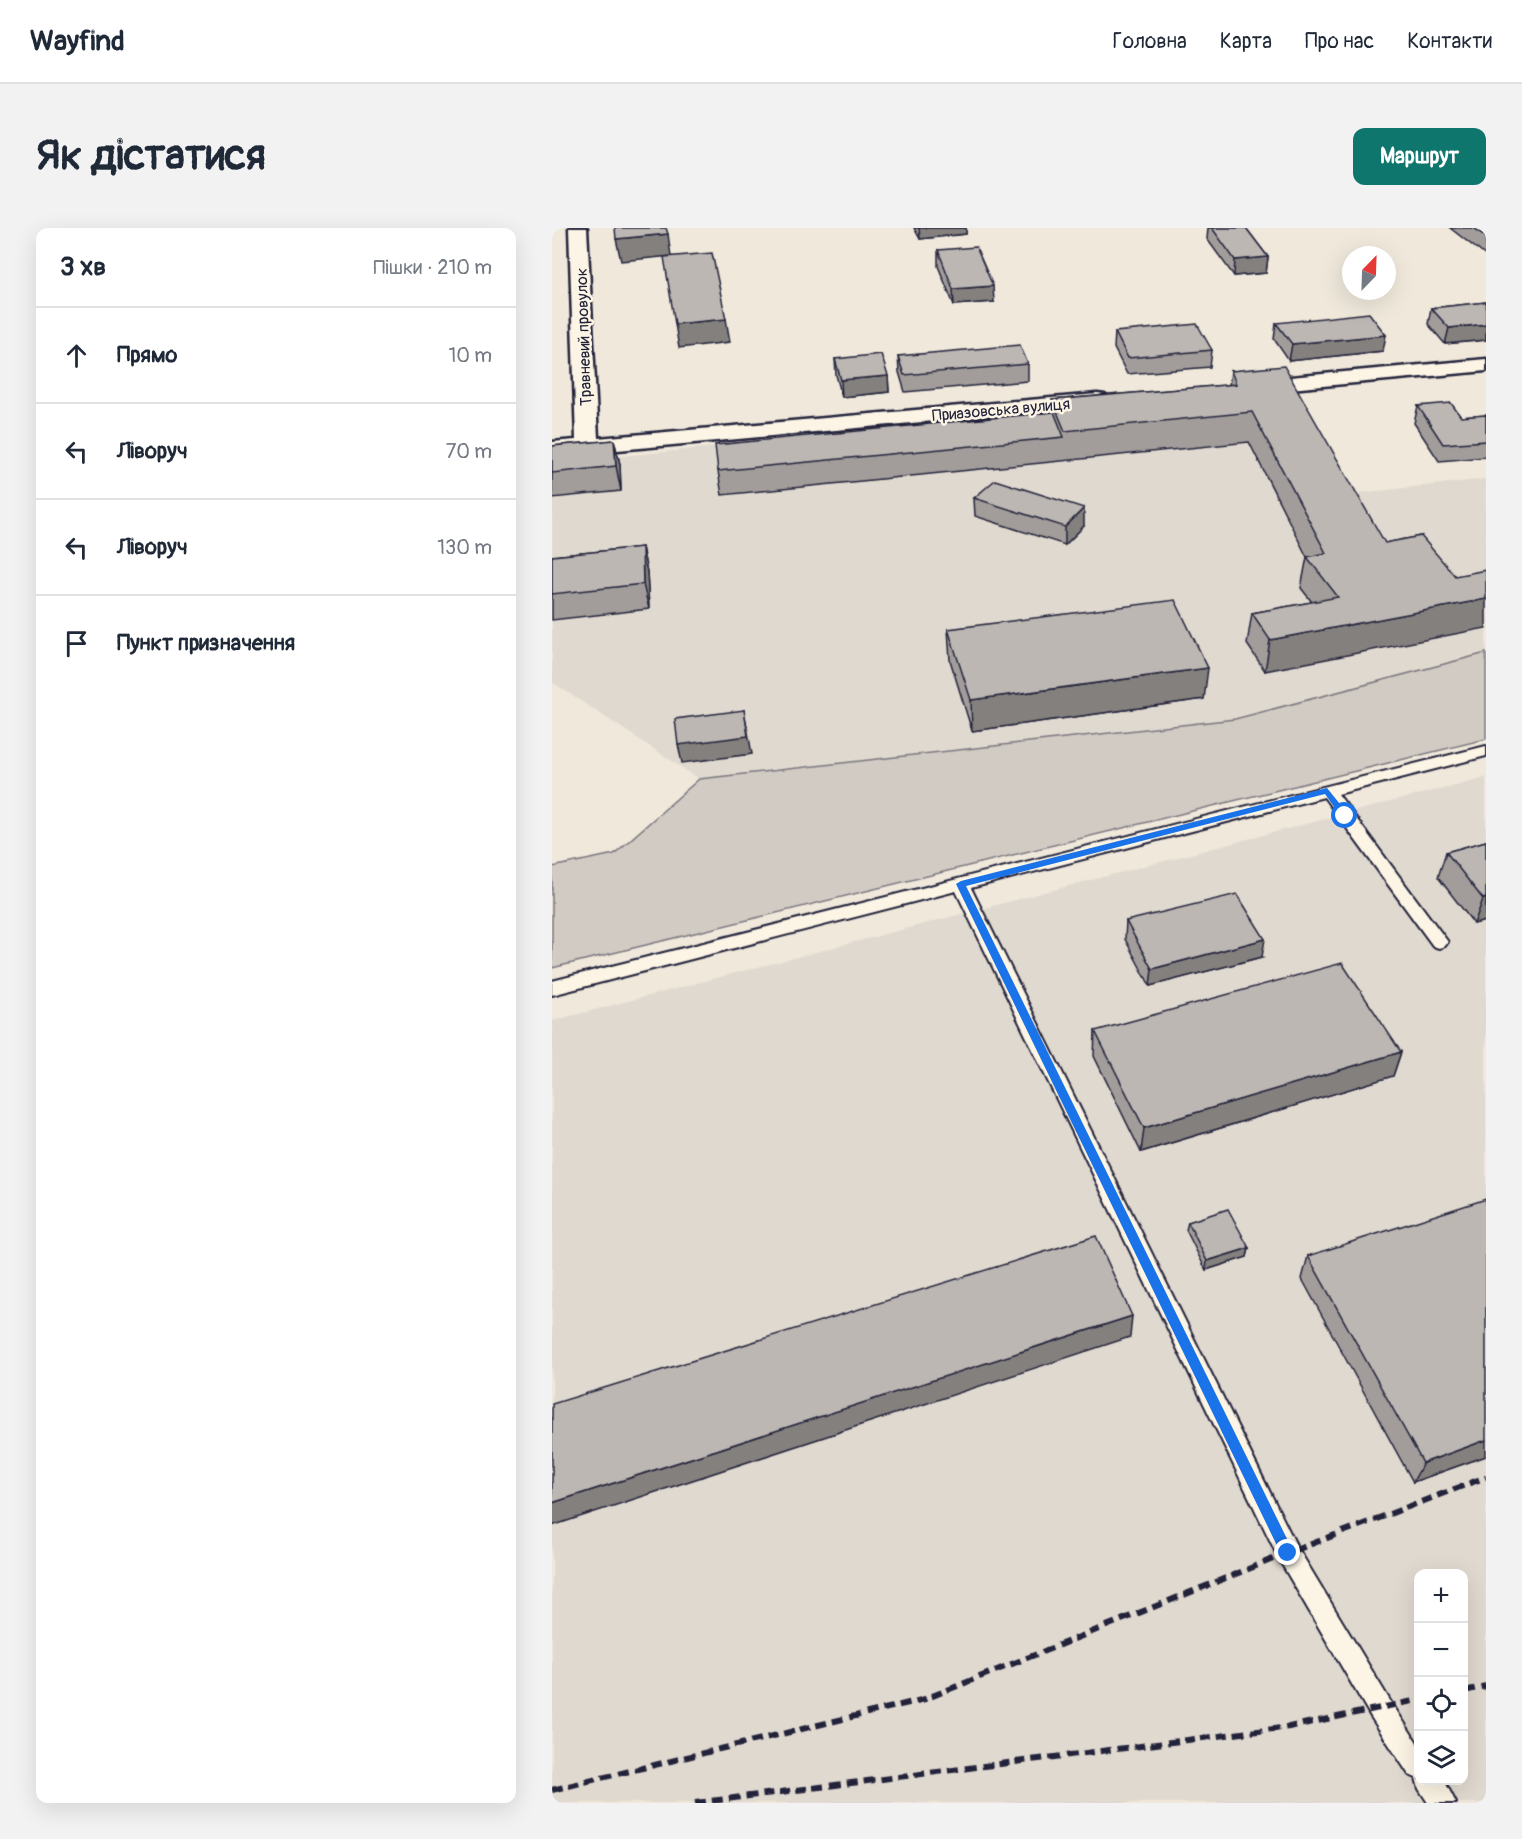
<!DOCTYPE html>
<html lang="uk">
<meta charset="utf-8">
<style>
body{margin:0;font-family:Pangolin,sans-serif;background:#f2f2f3;color:#1f2937}
.controls{position:absolute;right:18px;bottom:18px;display:grid;overflow:hidden;border-radius:12px;box-shadow:0 6px 24px #0002}
.controls button{width:54px;height:54px;display:grid;place-items:center;padding:0;border:0;border-bottom:2px solid #e0e1e3;background:#fff;color:#1f2937;font:30px sans-serif}
.compass{position:absolute;left:790px;top:18px;width:54px;height:54px;border-radius:50%;background:#fff;box-shadow:0 6px 24px #0002;rotate:23deg}
.stop{position:absolute;width:18px;height:18px;margin:-14px;border:4px solid #1a73e8;border-radius:50%;background:#fff}
.stop.end{background:#1a73e8;border-color:#fff;box-shadow:0 2px 6px #0008}
.list{margin:0;padding:0;list-style:none}
h2{display:flex;justify-content:space-between;align-items:center;height:78px;margin:0;padding:0 24px;font-size:26px}
h2 small{font-size:20px;font-weight:400;color:#747a83}
.list li{display:grid;grid-template-columns:39px 1fr auto;gap:18px;align-items:center;box-sizing:border-box;height:96px;padding:0 24px;border-top:2px solid #e0e1e3}
.list b{display:block;font-size:22px;white-space:nowrap}
.list em{font-size:20px;font-style:normal;color:#747a83}
.icon{flex:none;width:33px;height:33px;fill:none;stroke:currentColor;stroke-width:2;stroke-linecap:round;stroke-linejoin:round}
.map{position:relative;flex:none;width:934px;height:1575px;overflow:hidden;border-radius:12px}
header{display:flex;align-items:center;gap:36px;box-sizing:border-box;height:84px;padding:0 30px;background:#fff;border-bottom:2px solid #e0e1e3}
header strong{font-size:28px}
nav{display:flex;gap:33px;margin-inline-start:auto;font-size:21px}
.intro{display:flex;align-items:center;justify-content:space-between;box-sizing:border-box;height:144px;padding:0 36px}
h1{margin:0;font-size:42px}
.button{padding:15px 27px;border-radius:12px;background:#0f766e;color:#fff;font-size:21px;font-weight:700}
main{display:flex;gap:36px;padding:0 36px}
aside{flex:1;background:#fff;border-radius:12px;box-shadow:0 6px 24px #0002}
.map>svg:first-child{display:block}
</style>
<header>
<strong>Wayfind</strong>
<nav><a>Головна</a><a>Карта</a><a>Про нас</a><a>Контакти</a></nav>
</header>
<div class="intro"><h1>Як дістатися</h1><a class="button">Маршрут</a></div>
<main>
<aside>
<h2>3 хв<small>Пішки · 210 m</small></h2>
<ul class="list">
<li><svg class="icon" aria-label="ahead" viewBox="0 0 24 24"><path d="M12 20V5M6 11l6-6 6 6"/></svg><div><b>Прямо</b></div><em>10 m</em></li>
<li><svg class="icon" aria-label="left" viewBox="0 0 24 24"><path d="M17 20v-9H6M10 6l-5 5 5 5"/></svg><div><b>Ліворуч</b></div><em>70 m</em></li>
<li><svg class="icon" aria-label="left" viewBox="0 0 24 24"><path d="M17 20v-9H6M10 6l-5 5 5 5"/></svg><div><b>Ліворуч</b></div><em>130 m</em></li>
<li><svg class="icon" aria-label="arrive" viewBox="0 0 24 24"><path d="M6 21V4h12l-3 4 3 4H6"/></svg><div><b>Пункт призначення</b></div></li>
</ul>
</aside>
<div class="map">
<svg width="934" height="1575" viewBox="0 0 934 1575">
<rect width="100%" height="100%" fill="#efe8db"/>
<filter id="ink" filterUnits="userSpaceOnUse"><feTurbulence type="fractalNoise" baseFrequency=".0167" numOctaves="2"/><feDisplacementMap in="SourceGraphic" scale="12" xChannelSelector="R" yChannelSelector="G"/><feConvolveMatrix kernelMatrix="1 2 1 2 8 2 1 2 1" color-interpolation-filters="sRGB"/></filter>
<g filter="url(#ink)">
<g fill="#e0d9cf" fill-rule="evenodd">
<path d="M728 163 789 267 934 251V425L683 491 147 551 0 454V235Z"/>
<path d="M934 549V1575H0V793ZM866 1346H912V1552H866Z"/>
</g>
<path fill="#d1cbc3" stroke="#7a767f" stroke-width="1.5" d="M934 425V511L0 740V639L62 626 147 551 683 491Z"/>
<g fill="none" stroke-linecap="round" stroke-linejoin="round">
<defs>
<path id="lane" d="M934 518V528L786 566 893 710 896 714 893 718 887 720 881 718 772 569 419 660 744 1317 837 1471 866 1516V1552H892L904 1575H876L867 1561 864 1550 857 1547 819 1489 728 1333 404 663 0 767V753Z"/>
<g id="street">
<path d="M17 0H35L46 210 545 166 553 167 556 172 553 177 545 178 0 228V214L24 212Z"/>
<path d="M934 131V143L695 165 688 163 684 159 688 155 695 153Z"/>
</g>
</defs>
<use href="#lane" stroke="#22223b" stroke-width="4"/>
<use href="#street" stroke="#22223b" stroke-width="5"/>
<use href="#lane" fill="#fcf5e5" fill-rule="evenodd"/>
<use href="#street" fill="#fcf5e5" fill-rule="evenodd"/>
<g stroke="#22223b" stroke-width="6" stroke-dasharray="11 6" stroke-linecap="butt">
<path d="M912 1463 934 1458"/>
<path d="M0 1562 373 1471 736 1325 934 1249"/>
<path d="M143 1575 737 1499 866 1472"/>
</g>
</g>
<g fill="#a29d9a" stroke="#22223b" stroke-width="1.5">
<path d="M362 0H414V6L368 11Z"/>
<path d="M656 0H694L716 29 714 45 682 48 655 11Z"/>
<path d="M898 0H934V28Z"/>
<path d="M386 22 442 74 402 77 386 38Z"/>
<path d="M934 74V112L893 116 876 96 879 80Z"/>
<path d="M724 95 831 123 737 133 722 111Z"/>
<path d="M563 104 660 122 658 139 575 146 562 120Z"/>
<path d="M346 128 476 136V153L353 164 347 144Z"/>
<path d="M283 131 336 148 337 164 290 169 284 147Z"/>
<path d="M679 143 833 315 869 308 713 443 695 416 700 385 760 374 749 360 755 329 697 214 170 267 166 243 499 185 500 172 677 157Z"/>
<path d="M866 178 909 189 934 187V229L887 233 862 195Z"/>
<path d="M62 212 68 236 69 263 0 270V218Z"/>
<path d="M422 270 532 298 513 317 423 288Z"/>
<path d="M90 319 95 344 97 381 0 392V328Z"/>
<path d="M396 401 652 471 420 503 398 432Z"/>
<path d="M934 613V693L922 696 886 649 894 624Z"/>
<path d="M574 693 710 729 598 758 573 711Z"/>
<path d="M543 803 849 824 841 848 589 924 542 828Z"/>
<path d="M636 994 697 1020 695 1029 654 1042 634 1002Z"/>
<path d="M756 1028 934 1228 861 1254 750 1051Z"/>
</g>
<g fill="#84807d" stroke="#22223b" stroke-width="1.5">
<path d="M367 0H414V6L368 11Z"/>
<path d="M116 6 119 28 69 33 64 11Z"/>
<path d="M716 29 714 45 682 48 683 32Z"/>
<path d="M441 58 442 74 402 77 401 61Z"/>
<path d="M174 91 178 114 127 120 123 96Z"/>
<path d="M934 96V112L893 116 897 100Z"/>
<path d="M834 107 831 123 737 133 740 116Z"/>
<path d="M336 148 337 164 290 169 289 152Z"/>
<path d="M62 212 68 236 69 263 64 238Z"/>
<path d="M532 280V298L513 317V299Z"/>
<path d="M90 319 95 344 97 381 91 356Z"/>
<path d="M934 371V400L713 443 718 412Z"/>
<path d="M656 440 652 471 420 503 419 472Z"/>
<path d="M192 482 200 526 130 535 126 517Z"/>
<path d="M934 670V693L922 696 931 671Z"/>
<path d="M713 711 710 729 598 758 600 741Z"/>
<path d="M849 824 841 848 589 924 592 900Z"/>
<path d="M697 1020 695 1029 654 1042 655 1033Z"/>
<path d="M580 1088 578 1109 0 1298V1275Z"/>
<path d="M934 1212V1228L861 1254 871 1235Z"/>
</g>
<g fill="#bcb7b3" stroke="#22223b" stroke-width="1.5">
<path d="M63 0H114L116 6 64 11Z"/>
<path d="M660 0H694L716 29 683 32Z"/>
<path d="M922 0H934V9Z"/>
<path d="M424 19 441 58 401 61 386 22Z"/>
<path d="M160 25 174 91 123 96 112 29Z"/>
<path d="M934 74V96L897 100 879 80Z"/>
<path d="M817 85 834 107 740 116 724 95Z"/>
<path d="M645 96 660 122 576 130 563 104Z"/>
<path d="M468 117 476 136 352 147 346 128Z"/>
<path d="M329 126 336 148 289 152 283 131Z"/>
<path d="M732 138 833 315 869 308 903 348 934 342V371L718 412 700 385 786 369 755 329 774 325 700 184 513 203 500 172 684 156 679 143Z"/>
<path d="M899 175 909 189 934 187V213L891 216 866 178Z"/>
<path d="M502 184 512 209 166 243 163 217Z"/>
<path d="M62 212 64 238 0 245V218Z"/>
<path d="M443 252 532 280 513 299 422 270Z"/>
<path d="M90 319 91 356 0 366V328Z"/>
<path d="M623 372 656 440 419 472 396 401Z"/>
<path d="M192 482 196 508 126 517 123 491Z"/>
<path d="M934 613V670L931 671 894 624Z"/>
<path d="M685 666 713 711 600 741 574 693Z"/>
<path d="M790 735 849 824 592 900 543 803Z"/>
<path d="M934 971V1212L871 1235 756 1028Z"/>
<path d="M676 981 697 1020 655 1033 636 994Z"/>
<path d="M544 1008 580 1088 0 1275V1176Z"/>
</g>
</g>
<path fill="#1a73e8" d="M775 560 796 586V590H790L773 566 414 658 740 1321 742 1325 740 1330 736 1332 731 1330 404 656 409 653Z"/>
<g text-anchor="middle" stroke-width="5" stroke-linejoin="round" paint-order="stroke">
<g font-size="16" fill="#22223b" stroke="#fcf5e5">
<text transform="translate(31 109) rotate(-92)" y="6">Травневий провулок</text>
<text transform="translate(449 181) rotate(-5)" y="6">Приазовська вулиця</text>
</g>
</g>
</svg>
<div class="controls">
<button>+</button>
<button>−</button>
<button><svg class="icon" aria-label="locate" viewBox="0 0 24 24"><circle cx="12" cy="12" r="6"/><path d="M12 2v4M12 18v4M2 12h4M18 12h4"/></svg></button>
<button><svg class="icon" aria-label="layers" viewBox="0 0 24 24"><path d="M12 4l9 5-9 5-9-5zM3 14l9 5 9-5"/></svg></button>
</div>
<svg class="compass" viewBox="-18 -18 36 36"><path d="M0-13l5 13h-10z" fill="#e53935"/><path d="M0 13l5-13h-10z" fill="#747a83"/></svg>
<div class="stop" style="left:793px;top:588px"></div>
<div class="stop end" style="left:736px;top:1325px"></div>
</div>
</main>
